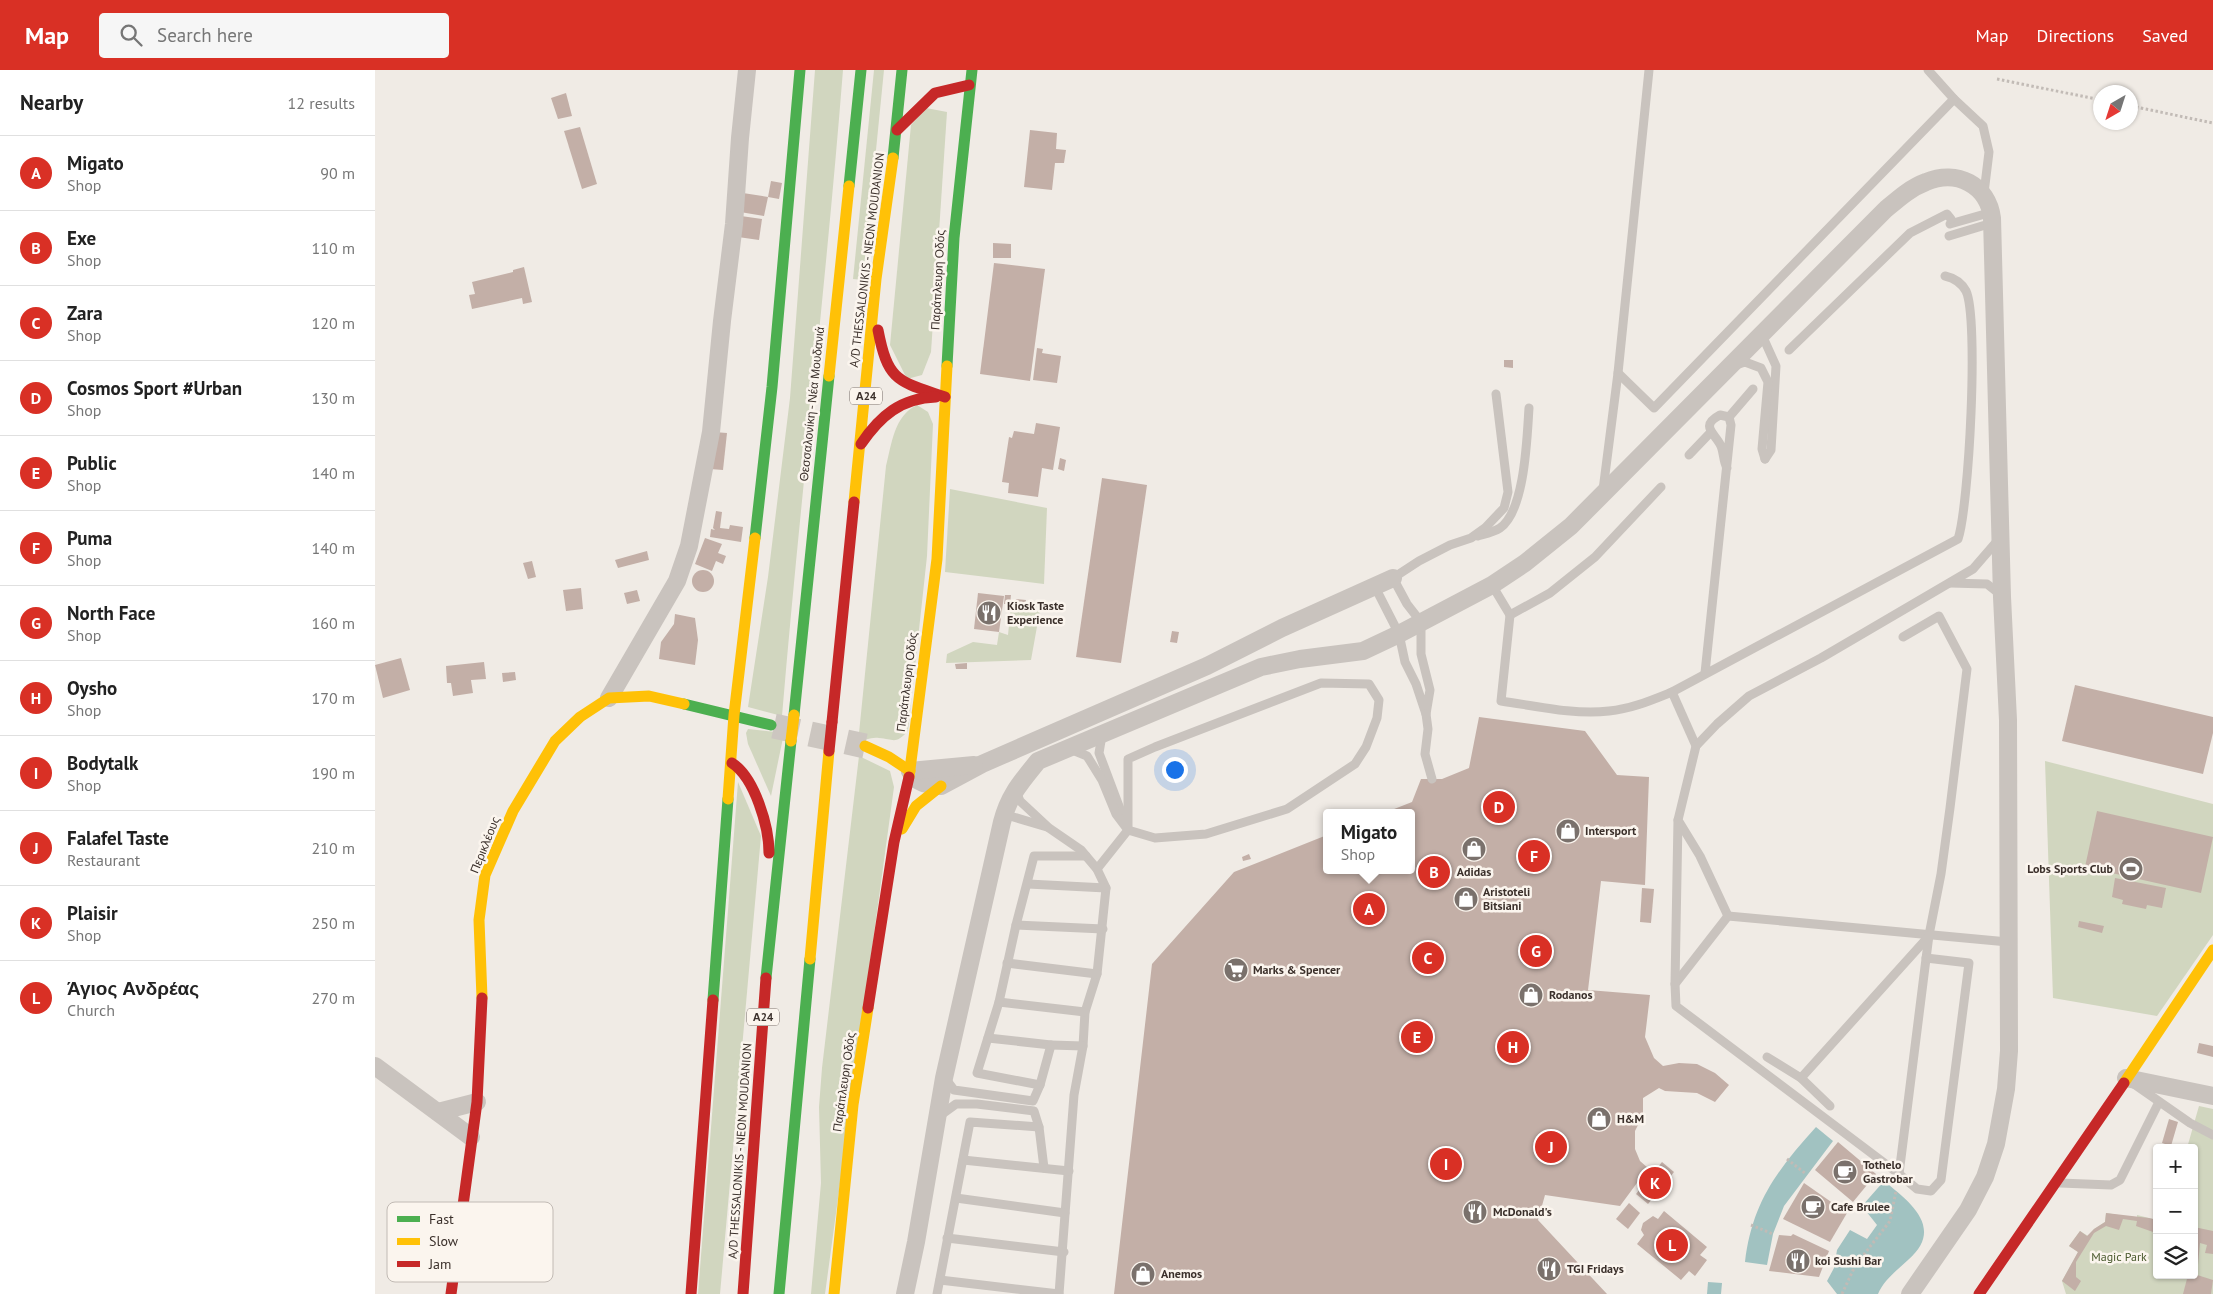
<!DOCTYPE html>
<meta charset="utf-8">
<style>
body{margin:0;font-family:"PT Sans",sans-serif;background:#f6f6f6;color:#222}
.controls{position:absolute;right:15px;bottom:15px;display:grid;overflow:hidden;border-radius:5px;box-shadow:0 1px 4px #0004}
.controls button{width:45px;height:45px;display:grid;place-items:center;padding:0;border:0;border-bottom:1px solid #e0e0e0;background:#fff;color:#222;font:25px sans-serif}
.compass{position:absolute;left:1718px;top:15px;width:45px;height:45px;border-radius:50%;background:#fff;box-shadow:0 1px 4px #0004;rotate:219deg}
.you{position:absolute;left:799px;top:699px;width:18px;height:18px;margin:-12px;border:4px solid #fff;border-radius:50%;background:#1a73e8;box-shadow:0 0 0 8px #1a73e833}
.badge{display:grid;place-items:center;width:32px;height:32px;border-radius:50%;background:#d93025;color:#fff;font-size:16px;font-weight:700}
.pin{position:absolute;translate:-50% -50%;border:2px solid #fff;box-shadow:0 1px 5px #0006}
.popup{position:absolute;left:948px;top:739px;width:92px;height:65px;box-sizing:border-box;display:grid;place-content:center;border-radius:5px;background:#fff;filter:drop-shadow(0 1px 4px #0005);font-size:16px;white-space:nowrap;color:#767676}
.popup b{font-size:19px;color:#222}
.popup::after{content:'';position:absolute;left:50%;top:100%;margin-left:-10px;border:10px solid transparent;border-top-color:#fff}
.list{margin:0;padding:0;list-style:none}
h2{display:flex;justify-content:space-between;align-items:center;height:65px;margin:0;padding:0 20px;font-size:21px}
h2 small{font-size:16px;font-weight:400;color:#767676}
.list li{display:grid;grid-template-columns:32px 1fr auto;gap:15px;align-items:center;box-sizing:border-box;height:75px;padding:0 20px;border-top:1px solid #e0e0e0}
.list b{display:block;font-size:19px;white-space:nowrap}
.list p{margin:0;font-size:16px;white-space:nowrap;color:#767676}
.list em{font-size:16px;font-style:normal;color:#767676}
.icon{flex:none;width:28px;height:28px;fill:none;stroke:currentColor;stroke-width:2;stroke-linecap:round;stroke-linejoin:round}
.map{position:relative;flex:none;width:1838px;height:1224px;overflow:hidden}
header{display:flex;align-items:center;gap:30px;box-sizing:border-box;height:70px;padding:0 25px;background:#d93025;color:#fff}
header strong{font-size:24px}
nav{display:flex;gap:28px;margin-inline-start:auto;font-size:18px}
.search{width:350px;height:45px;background:#f6f6f6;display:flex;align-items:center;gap:12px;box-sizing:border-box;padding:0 18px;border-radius:5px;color:#767676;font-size:19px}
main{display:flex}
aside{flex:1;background:#fff}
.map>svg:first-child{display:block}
</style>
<header>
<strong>Map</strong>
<div class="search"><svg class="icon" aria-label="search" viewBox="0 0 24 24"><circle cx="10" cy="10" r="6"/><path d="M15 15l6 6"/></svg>Search here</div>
<nav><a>Map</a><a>Directions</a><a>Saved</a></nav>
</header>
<main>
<aside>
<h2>Nearby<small>12 results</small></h2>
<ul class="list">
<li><span class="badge">A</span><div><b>Migato</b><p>Shop</p></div><em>90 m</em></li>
<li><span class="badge">B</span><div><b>Exe</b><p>Shop</p></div><em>110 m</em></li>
<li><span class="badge">C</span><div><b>Zara</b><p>Shop</p></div><em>120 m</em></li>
<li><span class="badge">D</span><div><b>Cosmos Sport #Urban</b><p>Shop</p></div><em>130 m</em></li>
<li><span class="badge">E</span><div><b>Public</b><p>Shop</p></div><em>140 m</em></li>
<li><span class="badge">F</span><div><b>Puma</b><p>Shop</p></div><em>140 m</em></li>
<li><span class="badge">G</span><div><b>North Face</b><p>Shop</p></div><em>160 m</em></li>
<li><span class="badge">H</span><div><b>Oysho</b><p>Shop</p></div><em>170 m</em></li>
<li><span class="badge">I</span><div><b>Bodytalk</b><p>Shop</p></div><em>190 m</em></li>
<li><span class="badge">J</span><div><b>Falafel Taste</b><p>Restaurant</p></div><em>210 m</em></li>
<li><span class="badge">K</span><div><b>Plaisir</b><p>Shop</p></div><em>250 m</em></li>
<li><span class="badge">L</span><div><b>Άγιος Ανδρέας</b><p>Church</p></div><em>270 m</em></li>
</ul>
</aside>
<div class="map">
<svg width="1838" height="1224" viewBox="0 0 1838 1224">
<rect width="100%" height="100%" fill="#f0ebe5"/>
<g fill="#d1d6bf">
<path d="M440 0H468C451 216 425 430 407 646L373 637 393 507 415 328Z"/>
<path d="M499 0H509L488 210 478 209Z"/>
<path d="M551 38 572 42 556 282 547 305 532 309 515 275 536 55Z"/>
<path d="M542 335 553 342 558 354 552 486 533 661C520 675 519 669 504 668 496 667 490 670 483 673L511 396C517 373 519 346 542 335Z"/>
<path d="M575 419 672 438 669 514 570 502Z"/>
<path d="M636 535 665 540 656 590 571 593 572 584 598 572 622 575 624 562 633 565Z"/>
<path d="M373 659 409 663 396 726 373 674 371 663Z"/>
<path d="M484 686 515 701 519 717 450 1224H436L446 1113 444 1037 447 998Z"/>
<path d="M1670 691 1838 734V865L1782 946 1678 928Z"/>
<path d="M363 712 386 766 345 1224H323Z"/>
<path d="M1824 1036 1838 1039V1224H1691L1687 1211 1703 1182 1694 1176 1705 1161 1713 1166 1719 1159 1730 1152 1731 1143 1762 1148V1145L1782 1150V1205H1819V1078H1812Z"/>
</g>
<g fill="#a1c2c1">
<path d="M1441 1057 1458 1071 1409 1136 1398 1164 1392 1195 1370 1192C1377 1133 1402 1100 1441 1057Z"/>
<path d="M1509 1111C1535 1132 1570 1158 1533 1190 1522 1200 1509 1210 1503 1224H1462L1452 1211 1459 1198 1462 1180 1475 1160 1492 1169 1502 1155 1487 1136Z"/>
<path d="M1333 1212 1347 1213 1346 1224H1332Z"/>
</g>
<g fill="#c3afa7">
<path d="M191 23 197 46 183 49 176 28Z"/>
<path d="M205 57 222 114 207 119 189 61Z"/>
<path d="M655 60 682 63 681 79 691 80 689 93H680L677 120 649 117Z"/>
<path d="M396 111 407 113 404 129 393 127Z"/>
<path d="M368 123 393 127 389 146 365 142Z"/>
<path d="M366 146 387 149 384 170 363 167Z"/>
<path d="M618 173 636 174V188H618Z"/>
<path d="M619 193 670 199 655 311 605 304Z"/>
<path d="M149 197 157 232 148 234 147 228 97 239 94 225 100 224 97 212 138 202V200Z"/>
<path d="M662 278 668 279 667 283 686 286 682 313 658 310Z"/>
<path d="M1129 290H1138V298L1129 297Z"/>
<path d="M661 353 685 357 678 400 667 398 663 427 633 423 634 413 627 412 634 367 637 368 639 361 659 364Z"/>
<path d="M339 362 352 363 348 400 335 399Z"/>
<path d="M685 388 691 390 689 401 683 399Z"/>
<path d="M727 408 772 415 746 593 701 587Z"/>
<path d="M341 441 347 442 345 458 354 459 355 455 368 457 366 472 335 467 336 459 340 460 338 458Z"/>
<path d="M330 468 347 474 343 483 351 486 348 494 341 491 337 501 320 494Z"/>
<path d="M272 481 274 490 243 498 240 490Z"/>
<path d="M157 491 161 507 153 509 148 493Z"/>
<circle cx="328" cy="511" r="11"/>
<path d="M206 518 208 539 191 541 188 520Z"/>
<path d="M262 520 265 531 252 534 249 523Z"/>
<path d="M603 523 629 526 624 562 599 559Z"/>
<path d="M630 525H636L635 534H629Z"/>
<path d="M641 529 651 530 650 535 640 534Z"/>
<path d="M300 544 320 548 323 570 320 595 284 589 286 572 299 554Z"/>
<path d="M797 561 804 562 802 573 795 572Z"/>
<path d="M26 588 35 620 8 628 0 595Z"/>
<path d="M109 592 111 609 96 610 98 623 78 626 76 613H72L71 596Z"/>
<path d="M592 593V599H581L580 594Z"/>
<path d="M140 602 141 610 128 612 127 603Z"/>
<path d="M1700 615 1838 647V663L1828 704 1687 671Z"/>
<path d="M1104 647 1210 661 1242 705 1274 707 1270 815 1226 811 1213 920 1275 925 1270 967 1279 988 1288 996 1304 993 1322 994 1340 1003 1354 1015 1340 1032 1322 1023 1290 1021 1284 1018 1268 1028V1045L1260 1061V1079L1265 1091 1273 1098 1245 1136 1170 1125 1163 1150 1232 1224H739L777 894 859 802 952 765V800H1036V743H1009L1037 732 1046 709H1067L1094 698Z"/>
<path d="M1722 741 1838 767 1826 823 1710 797Z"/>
<path d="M874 784 876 789 868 791 867 787Z"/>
<path d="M1740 808 1791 818 1787 838 1772 835 1771 839 1747 834 1748 830 1737 827Z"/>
<path d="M1267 818 1279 819 1276 853 1265 852Z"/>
<path d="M1704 851 1729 856 1727 863 1703 857Z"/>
<path d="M1824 973 1838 976V987L1822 983Z"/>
<path d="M1794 1049 1803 1052 1796 1076 1787 1073Z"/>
<path d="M1463 1072 1501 1104 1478 1132 1440 1100Z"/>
<path d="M1287 1092 1299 1102 1273 1134 1261 1124Z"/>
<path d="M1429 1113 1472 1143 1455 1172 1408 1149Z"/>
<path d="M1254 1133 1265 1143 1253 1159 1241 1149Z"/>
<path d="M1289 1141 1332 1177 1325 1185 1332 1190 1320 1206 1314 1201 1306 1210 1262 1174 1269 1165 1266 1160 1268 1153 1278 1146 1283 1149Z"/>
<path d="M1731 1143 1774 1148 1782 1150V1158L1779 1157 1778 1162 1761 1156 1762 1151 1748 1149 1744 1160 1731 1156 1719 1163 1701 1192V1207L1706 1211 1700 1221 1687 1211 1703 1182 1694 1176 1705 1161 1712 1166 1719 1159 1730 1152Z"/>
<path d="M1819 1157 1838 1161V1184L1830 1183 1832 1175 1825 1173 1823 1195 1819 1194Z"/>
<path d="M1418 1164 1454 1181 1444 1207 1394 1201 1404 1165 1416 1166Z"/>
<path d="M1819 1204 1838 1210 1836 1224H1808L1813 1205Z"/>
</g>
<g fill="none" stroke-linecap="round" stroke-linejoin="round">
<path stroke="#ccc6c0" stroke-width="25" stroke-dasharray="25 12" stroke-linecap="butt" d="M399 656 490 676"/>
<g stroke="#c2bbb6" stroke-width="3" stroke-dasharray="2.5 2.5" stroke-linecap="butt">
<path d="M1622 9 1726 30"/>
<path d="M1756 36 1838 53"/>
<path d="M1412 1089 1431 1104"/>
<path d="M1376 1155 1398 1164"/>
<path d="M1467 1224 1480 1196 1515 1151 1521 1121"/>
</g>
<g stroke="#c9c3be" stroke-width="9">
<path d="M1553 0 1579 29 1608 56 1614 82 1609 123"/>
<path d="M1575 154 1617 142"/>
<path d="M1574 166 1617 153"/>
<path d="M1387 265 1401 296 1396 380 1390 389"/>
<path d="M1414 280 1535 163 1572 144 1576 149"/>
<path d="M1361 295 1370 292 1386 298 1393 312 1387 379 1390 389"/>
<path d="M1243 303 1279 338 1579 29"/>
<path d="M1354 347 1378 319"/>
<path d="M1314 385 1335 363"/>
<path d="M1228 420 1243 303 1274 0"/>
<path d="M1103 466C1110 464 1119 462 1125 458 1150 441 1152 367 1154 338"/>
<path d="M1575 513 1612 514 1626 525"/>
<path d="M1117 515 1135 545 1175 523 1220 487 1286 417"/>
<path d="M1000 517 1024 564 1030 592 1041 614 1051 644 1055 620 1046 584V552L1032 534 1018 508 1044 491 1075 475 1096 468 1110 458 1129 438 1133 422 1121 324"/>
<path d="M1135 545 1126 631C1161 636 1199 645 1234 641 1256 639 1277 630 1297 622L1583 469C1594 437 1604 248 1591 221 1586 212 1579 208 1570 206"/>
<path d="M1330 603 1356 355 1354 347 1345 345C1324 356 1340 363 1346 376 1349 383 1348 391 1352 398"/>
<path d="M1297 622 1321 676"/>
<path d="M1051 644 1053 659 1050 684 1057 709"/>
<path d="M727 665 724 683 750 752"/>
<path d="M695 679 712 686 727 710 741 744 753 760 780 768 831 764 912 739 980 694 991 677 1002 648 1004 630 994 614 946 613 780 677 753 689V760L722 799"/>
<path d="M640 719 645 731 674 758 706 780 722 799 731 818 722 904 710 942 708 976 699 1025 684 1224"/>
<path d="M628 752 635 746 672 757"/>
<path d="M653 814 731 818"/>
<path d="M1353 846 1300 914 1301 936 1524 1104 1554 865 1566 804 1575 738 1592 599 1564 546 1528 567"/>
<path d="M1353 846 1325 786 1303 750 1321 676 1342 654 1374 626 1446 588 1598 499 1624 469"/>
<path d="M1353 846 1633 872"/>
<path d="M641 855 728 859"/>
<path d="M632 893 722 904"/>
<path d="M1300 914 1303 750"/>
<path d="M624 932 710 942"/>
<path d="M613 968 676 975 665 1015"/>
<path d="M676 975 708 976"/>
<path d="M1392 987 1426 1008 1455 1036"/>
<path d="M570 1008 579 1020 658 1031 665 1015 602 1003 624 932 641 855 659 786H711"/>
<path d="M1426 1008 1554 866"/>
<path d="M1759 1014 1815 1053 1838 1065"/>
<path d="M664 1057 669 1098"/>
<path d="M588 1090 694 1101"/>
<path d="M1524 1104 1542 1119 1556 1121 1566 1110 1594 893 1551 888"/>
<path d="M1685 1113 1736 1115 1745 1110 1784 1032"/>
<path d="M581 1128 690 1143"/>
<path d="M572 1168 689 1182"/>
<path d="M565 1210 684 1224"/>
<path d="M562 1224 595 1052 664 1057 659 1041 602 1034H581L563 1047"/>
</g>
<g stroke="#c9c3be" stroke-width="18">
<path d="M234 628 302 511 314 476 336 362 347 251 359 154 365 68 372 0"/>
<path d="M535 701 542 710 548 713 566 716 607 694 832 596 907 558 1018 508"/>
<path d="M535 701 599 695"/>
<path d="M0 996 96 1067"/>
<path d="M1751 1008 1838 1026"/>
<path d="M63 1042 102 1032"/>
<path d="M530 1224 541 1172 569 1008 627 752C634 725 646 712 663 691L886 597 925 589 988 581 1024 564 1117 515 1150 493 1196 456 1510 140C1523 129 1535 118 1551 112 1582 99 1613 115 1617 148L1627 527 1633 650 1634 981 1631 1019 1621 1074 1610 1107 1593 1140 1535 1224"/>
</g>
<g stroke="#4caf50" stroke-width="11">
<path d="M518 88 527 0"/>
<path d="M474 116 486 0"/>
<path d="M572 296 579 168 597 0"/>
<path d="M380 468 397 317 425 0"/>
<path d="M309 634 396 655"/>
<path d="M419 645 454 306"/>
<path d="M391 908 416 671"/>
<path d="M338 930 353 729"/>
<path d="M404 1224 435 889"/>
</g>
<g stroke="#ffc107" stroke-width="11">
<path d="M454 306 474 116"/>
<path d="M479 432 501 209 518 88"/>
<path d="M490 676 514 687 535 701"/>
<path d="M534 707 562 489 572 296"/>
<path d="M353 729 359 645 380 468"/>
<path d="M527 759 541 736 566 716"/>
<path d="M435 889 454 681"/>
<path d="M107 928 104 850 110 805 138 741 180 671 205 647 234 628 274 626 309 634"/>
<path d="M1749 1013 1838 880"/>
<path d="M459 1224 478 1035 493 938"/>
</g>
<g stroke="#c62828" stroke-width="11">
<path d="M522 60 560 23 594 15"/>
<path d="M503 260C513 312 523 311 570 327"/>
<path d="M486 374C505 346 526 328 561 327"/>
<path d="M457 652 479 432"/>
<path d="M357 693C380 708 394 757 394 783"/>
<path d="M493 938 519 772 534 707"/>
<path d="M76 1224 102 1032 107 928"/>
<path d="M316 1224 338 930"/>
<path d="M368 1224 391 908"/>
<path d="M1604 1224 1749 1013"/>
</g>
<path stroke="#ffc107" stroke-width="11" d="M416 671 419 645"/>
<path stroke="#c62828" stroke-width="11" d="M454 681 457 652"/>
</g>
<defs>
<symbol id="restaurant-disc" viewBox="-11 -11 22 22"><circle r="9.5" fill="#7a716c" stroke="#fbf5ee"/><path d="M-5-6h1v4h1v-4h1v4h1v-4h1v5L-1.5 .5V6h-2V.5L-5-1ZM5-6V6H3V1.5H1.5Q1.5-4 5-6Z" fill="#fff"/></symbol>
<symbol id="shop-disc" viewBox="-11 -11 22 22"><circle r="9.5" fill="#7a716c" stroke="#fbf5ee"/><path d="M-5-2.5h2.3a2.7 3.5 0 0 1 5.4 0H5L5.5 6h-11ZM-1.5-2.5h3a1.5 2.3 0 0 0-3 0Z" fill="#fff"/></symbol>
<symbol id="stadium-disc" viewBox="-11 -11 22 22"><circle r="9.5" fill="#7a716c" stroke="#fbf5ee"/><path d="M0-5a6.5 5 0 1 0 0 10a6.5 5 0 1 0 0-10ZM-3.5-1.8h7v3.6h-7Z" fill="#fff"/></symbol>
<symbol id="supermarket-disc" viewBox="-11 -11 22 22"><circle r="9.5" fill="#7a716c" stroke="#fbf5ee"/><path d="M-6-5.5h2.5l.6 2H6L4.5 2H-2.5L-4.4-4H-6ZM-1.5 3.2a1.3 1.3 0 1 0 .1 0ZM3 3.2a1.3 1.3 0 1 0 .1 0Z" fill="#fff"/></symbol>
<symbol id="cafe-disc" viewBox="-11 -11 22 22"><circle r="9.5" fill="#7a716c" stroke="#fbf5ee"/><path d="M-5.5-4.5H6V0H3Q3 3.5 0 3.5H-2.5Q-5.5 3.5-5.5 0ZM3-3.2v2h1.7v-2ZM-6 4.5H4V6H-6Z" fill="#fff"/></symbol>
</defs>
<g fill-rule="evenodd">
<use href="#restaurant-disc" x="600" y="529" width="28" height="28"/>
<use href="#shop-disc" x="1179" y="747" width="28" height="28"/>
<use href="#shop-disc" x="1085" y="765" width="28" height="28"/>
<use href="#stadium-disc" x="1742" y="785" width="28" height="28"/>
<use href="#shop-disc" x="1077" y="815" width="28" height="28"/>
<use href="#supermarket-disc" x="847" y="886" width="28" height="28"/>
<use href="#shop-disc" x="1142" y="911" width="28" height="28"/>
<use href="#shop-disc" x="1210" y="1035" width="28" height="28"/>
<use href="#cafe-disc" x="1456" y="1088" width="28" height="28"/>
<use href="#cafe-disc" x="1424" y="1123" width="28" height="28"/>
<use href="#restaurant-disc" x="1086" y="1128" width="28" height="28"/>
<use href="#restaurant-disc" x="1409" y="1177" width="28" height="28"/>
<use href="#restaurant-disc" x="1160" y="1185" width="28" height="28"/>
<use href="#shop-disc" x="754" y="1190" width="28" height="28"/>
</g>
<g text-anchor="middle" stroke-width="5" stroke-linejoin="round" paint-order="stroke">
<g fill="#fbf5ee" stroke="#756b66" stroke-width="1">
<rect x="475" y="317.5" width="32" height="17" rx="4"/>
<rect x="372" y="938.5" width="32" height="17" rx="4"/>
</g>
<g font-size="11" font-weight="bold" fill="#3b302b">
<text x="491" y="330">Α24</text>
<text x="388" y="951">Α24</text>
</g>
<g font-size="12" fill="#3b302b" stroke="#fbf5ee">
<text transform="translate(492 190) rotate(-83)" y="4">A/D THESSALONIKIS - NEON MOUDANION</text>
<text transform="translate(563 210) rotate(-87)" y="4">Παράπλευρη Οδός</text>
<text transform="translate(437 334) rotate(-84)" y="4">Θεσσαλονίκη - Νέα Μουδανιά</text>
<text transform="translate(532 612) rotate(-83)" y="4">Παράπλευρη Οδός</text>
<text transform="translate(110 775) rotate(-68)" y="4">Περικλέους</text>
<text transform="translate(469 1012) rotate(-82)" y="4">Παράπλευρη Οδός</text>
<text transform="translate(365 1081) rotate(-86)" y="4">A/D THESSALONIKIS - NEON MOUDANION</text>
</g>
<g font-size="12" font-weight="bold" fill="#3b302b" stroke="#fbf5ee" text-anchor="start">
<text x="632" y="540">Kiosk Taste<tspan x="632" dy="14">Experience</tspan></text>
<text x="1210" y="765">Intersport</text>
<text x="1738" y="803" text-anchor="end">Lobs Sports Club</text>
<text x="1099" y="806" text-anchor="middle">Adidas</text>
<text x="1108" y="826">Aristoteli<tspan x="1108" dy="14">Bitsiani</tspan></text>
<text x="878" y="904">Marks &amp; Spencer</text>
<text x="1174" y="929">Rodanos</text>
<text x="1242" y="1053">H&amp;M</text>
<text x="1488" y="1099">Tothelo<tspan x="1488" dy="14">Gastrobar</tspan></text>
<text x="1456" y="1141">Cafe Brulee</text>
<text x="1118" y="1146">McDonald's</text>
<text x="1440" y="1195">koi Sushi Bar</text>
<text x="1192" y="1203">TGI Fridays</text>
<text x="786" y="1208">Anemos</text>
</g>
<g font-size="12" fill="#4a5a2e" stroke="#fbf5ee">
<text x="1744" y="1191">Magic Park</text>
</g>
</g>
<rect x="12" y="1132" width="166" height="80" rx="8" fill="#fbf5ee" stroke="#c1bab4" stroke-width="1"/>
<rect x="22" y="1146" width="23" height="6" fill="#4caf50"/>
<rect x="22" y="1168" width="23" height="7" fill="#ffc107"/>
<rect x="22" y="1191" width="23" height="6" fill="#c62828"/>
<g font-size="14" fill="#3b302b">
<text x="54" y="1154">Fast</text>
<text x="54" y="1176">Slow</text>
<text x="54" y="1199">Jam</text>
</g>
</svg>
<div class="controls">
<button>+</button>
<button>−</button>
<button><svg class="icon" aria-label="layers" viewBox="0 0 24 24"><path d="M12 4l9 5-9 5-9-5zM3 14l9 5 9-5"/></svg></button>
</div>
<svg class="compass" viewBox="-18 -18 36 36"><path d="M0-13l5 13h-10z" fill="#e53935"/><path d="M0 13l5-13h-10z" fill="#767676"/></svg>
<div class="you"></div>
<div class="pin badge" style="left:994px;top:839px">A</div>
<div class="popup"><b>Migato</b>Shop</div>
<div class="pin badge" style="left:1059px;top:802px">B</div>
<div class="pin badge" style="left:1053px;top:888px">C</div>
<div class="pin badge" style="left:1124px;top:737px">D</div>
<div class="pin badge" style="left:1042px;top:967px">E</div>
<div class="pin badge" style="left:1159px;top:786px">F</div>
<div class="pin badge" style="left:1161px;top:881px">G</div>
<div class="pin badge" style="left:1138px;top:977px">H</div>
<div class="pin badge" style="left:1071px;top:1094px">I</div>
<div class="pin badge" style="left:1176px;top:1077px">J</div>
<div class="pin badge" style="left:1280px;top:1113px">K</div>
<div class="pin badge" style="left:1297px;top:1175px">L</div>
</div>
</main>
